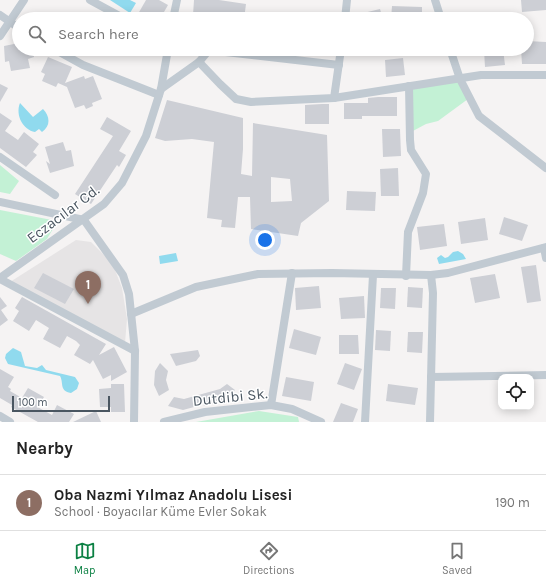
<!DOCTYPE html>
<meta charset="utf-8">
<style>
body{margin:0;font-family:Karla,sans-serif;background:#f2f2f2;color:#222}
.controls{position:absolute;right:12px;bottom:12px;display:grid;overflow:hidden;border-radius:8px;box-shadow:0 2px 10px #0003}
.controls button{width:36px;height:36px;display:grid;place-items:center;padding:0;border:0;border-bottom:1px solid #e0e0e0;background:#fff;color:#222;font:20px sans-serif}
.scale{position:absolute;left:12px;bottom:10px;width:98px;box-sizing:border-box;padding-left:4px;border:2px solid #4a5661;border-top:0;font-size:11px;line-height:14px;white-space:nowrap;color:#4a5661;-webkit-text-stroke:3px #fff;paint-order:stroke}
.you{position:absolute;left:265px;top:240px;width:14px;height:14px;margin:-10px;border:3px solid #fff;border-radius:50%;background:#1a73e8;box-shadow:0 0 0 6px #1a73e833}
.badge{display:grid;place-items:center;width:26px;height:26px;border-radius:50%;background:#0b8043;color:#fff;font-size:13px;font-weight:700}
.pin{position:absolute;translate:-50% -33px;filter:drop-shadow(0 1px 2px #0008)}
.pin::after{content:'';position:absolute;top:21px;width:14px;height:12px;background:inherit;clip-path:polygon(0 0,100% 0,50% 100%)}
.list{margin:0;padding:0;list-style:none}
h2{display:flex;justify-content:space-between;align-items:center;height:52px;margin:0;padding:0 16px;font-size:17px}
h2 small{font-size:13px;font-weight:400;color:#767676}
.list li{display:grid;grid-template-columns:26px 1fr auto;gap:12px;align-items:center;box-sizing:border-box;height:56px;padding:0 16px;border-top:1px solid #e0e0e0}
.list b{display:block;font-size:15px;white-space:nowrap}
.list p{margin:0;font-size:13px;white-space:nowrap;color:#767676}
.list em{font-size:13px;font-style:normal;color:#767676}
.icon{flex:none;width:22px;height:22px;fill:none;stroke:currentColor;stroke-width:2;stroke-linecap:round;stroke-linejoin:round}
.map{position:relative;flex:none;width:546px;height:422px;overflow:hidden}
.search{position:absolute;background:#fff;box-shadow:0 2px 10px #0003;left:12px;right:12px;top:12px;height:44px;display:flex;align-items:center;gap:10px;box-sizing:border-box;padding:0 14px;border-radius:22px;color:#767676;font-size:15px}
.sheet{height:108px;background:#fff}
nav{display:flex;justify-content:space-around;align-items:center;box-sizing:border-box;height:56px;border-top:1px solid #e0e0e0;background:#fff;font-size:11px;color:#767676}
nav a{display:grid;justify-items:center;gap:2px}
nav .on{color:#0b8043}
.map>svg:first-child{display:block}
</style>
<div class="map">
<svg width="546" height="422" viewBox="0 0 546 422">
<rect width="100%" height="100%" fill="#f5f3f3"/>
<path fill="#e6e4e5" d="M76 240 91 242 109 260 115 270 122 288 127 319 125 343 10 282Z"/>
<g fill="#c3f1d5">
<path d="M459 81 468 99 438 121 426 124 411 132V88Z"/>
<path d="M0 165 19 181 10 194 0 192Z"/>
<path d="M0 210 52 220 54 227 47 239 16 261 0 254Z"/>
<path d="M259 411 298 417 299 422H196Z"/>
</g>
<g fill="#90daee">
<path d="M110 0H130L136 3 130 13Z"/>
<path d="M361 49H393L394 53 362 56Z"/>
<path d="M20 103 33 117 43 109C50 116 51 126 42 132L39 129 35 132C23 130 15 115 20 103Z"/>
<path d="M458 251 463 254 466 259 439 264 437 258 441 255 445 258 448 257 453 252Z"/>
<path d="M176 253 178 261 160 264 159 256Z"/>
<path d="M13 348 21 352 25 366 37 368 42 365 46 370 75 377 79 383 77 389 71 393C59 391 64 383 60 376L8 364 5 358 6 354Z"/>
</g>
<g fill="#cdcfd5" fill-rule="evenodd">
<path d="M146 0H159L168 5 160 19H146L138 14Z"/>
<path d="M194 0H219L246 4 244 19H217V18L193 15Z"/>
<path d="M521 0H546V10L522 12Z"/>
<path d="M392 6 422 7V19H391Z"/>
<path d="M380 9 383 19H351V16Z"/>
<path d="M527 41 546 42V64H522L521 49H527Z"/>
<path d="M19 43V49H33L34 57 28 59 30 68 11 71 9 61 5 62 4 46Z"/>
<path d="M503 49 505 65 485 67 484 50Z"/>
<path d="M48 57 72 67 65 83 84 76 85 79 93 76 102 99 92 103 93 106 86 109 84 105 75 108 67 87 58 83 56 87 42 81 45 74 41 72Z"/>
<path d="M403 58 405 75 386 77 385 60Z"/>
<path d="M0 84 8 88 0 102Z"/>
<path d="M378 97H397V116H362V119H344V103H368V98Z"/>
<path d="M167 100 243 118V149L241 174 252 176 253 123 327 135 329 201 301 223 298 236 251 229 250 197H238L235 228 221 227 222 220 207 218 214 142 192 139 165 141 155 138ZM271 177 290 179 292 201 271 202Z"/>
<path d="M322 104H329V124H305V105Z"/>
<path d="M0 113 12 121 5 131 18 140 24 132 39 144 33 152 37 155 26 167 0 148Z"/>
<path d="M107 117 131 131 119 151 126 155 119 167 117 165 91 204 75 194 113 136 100 129Z"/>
<path d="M382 129H400L401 156 383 157Z"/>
<path d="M63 142 66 151 71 150 74 166 50 173 46 161 50 164 45 147Z"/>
<path d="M398 168 399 196H381L380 169Z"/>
<path d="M347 191 376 192 375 211 346 210Z"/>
<path d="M504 217 528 225 522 241 499 234Z"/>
<path d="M485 218 488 240 461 244 458 222Z"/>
<path d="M444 224 447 246 420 250 417 227Z"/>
<path d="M536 265 541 301 527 303 521 267Z"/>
<path d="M43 273 74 289 65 304 34 288Z"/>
<path d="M495 274 500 298 475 303 470 278Z"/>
<path d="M319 286 321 308 296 310 295 288Z"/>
<path d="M408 287 423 288 422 308 407 307Z"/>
<path d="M381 288H396L395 309 380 308Z"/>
<path d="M364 296 365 318 341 319 339 298Z"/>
<path d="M0 297 7 306 1 310 8 320 0 326Z"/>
<path d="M22 297 106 344 99 355 114 347 127 372 111 381V375L103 379 93 360 90 364 74 355 80 345 76 341 67 336 60 348 43 339 49 328 36 320 29 331 13 321 19 311 15 308Z"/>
<path d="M294 329 321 337 316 355 289 348Z"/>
<path d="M376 330 391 331 390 351 375 350Z"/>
<path d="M408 332H423L422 353 407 352Z"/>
<path d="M339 335H358L359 354H339Z"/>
<path d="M198 350 200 356 196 361 176 366 170 354Z"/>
<path d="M160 363 168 371 166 380 169 390 159 396 154 385 155 371Z"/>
<path d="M345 363 362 369 354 390 337 384Z"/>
<path d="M0 369 14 377 8 387 11 389 10 391 22 398 28 388 44 397 38 407 41 409 52 415 57 405 74 414 69 422H38L11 407 12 405 0 398Z"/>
<path d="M286 377 314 382 311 401 282 396Z"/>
<path d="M111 384H124L125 412H111V407H100L99 389 111 388Z"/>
<path d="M227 384 235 390 223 401 204 406 202 400 194 407 183 410 168 406 174 397 184 399 220 389Z"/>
<path d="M388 384 418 388 415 405 386 401Z"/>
<path d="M341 403 358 409 353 422H333Z"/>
<path d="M96 411 101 422H73Z"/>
</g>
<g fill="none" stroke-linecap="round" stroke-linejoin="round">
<g stroke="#c1cad2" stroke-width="8">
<path d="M90 0 125 19"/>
<path d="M435 0 441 19"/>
<path d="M0 15 19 28"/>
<path d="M173 19 177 0"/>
<path d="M345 19 347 0"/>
<path d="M0 36 24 0"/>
<path d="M54 49 83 65 159 95"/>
<path d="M199 49 339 65"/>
<path d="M450 49 460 79 479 116 546 168"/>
<path d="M199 62 220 84 236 99 251 102 334 98 481 75H546"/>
<path d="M161 89 199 62 209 50"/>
<path d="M334 98 341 49"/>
<path d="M0 157 55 195"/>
<path d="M0 202 84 220 123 275 129 294 135 351 134 422"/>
<path d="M544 248 546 258"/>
<path d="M406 276 408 232 423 193 426 174 411 150 410 140 409 86"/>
<path d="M0 278 104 204 122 183 146 136 161 89 168 49"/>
<path d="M0 279 135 351"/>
<path d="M131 314 196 287 258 274 332 273 431 275 448 273 546 247"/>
<path d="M431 377 546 375"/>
<path d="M271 405 292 273"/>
<path d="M0 416 10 422"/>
<path d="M164 422 205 412 271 405 292 409 321 422"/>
<path d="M365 422 373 275"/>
<path d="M430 422 433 293 431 275"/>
</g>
</g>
<g text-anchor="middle" stroke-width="3" stroke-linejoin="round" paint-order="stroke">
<g font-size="15" fill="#4a5661" stroke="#fff">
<text transform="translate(63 214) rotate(-37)" y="5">Eczacılar Cd.</text>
<text transform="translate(230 397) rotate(-6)" y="5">Dutdibi Sk.</text>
</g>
</g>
</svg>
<div class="controls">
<button><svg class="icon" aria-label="locate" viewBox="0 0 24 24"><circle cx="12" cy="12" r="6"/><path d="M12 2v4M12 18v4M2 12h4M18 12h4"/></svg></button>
</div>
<div class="scale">100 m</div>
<div class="you"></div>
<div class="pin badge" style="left:88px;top:304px;background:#8d6e63">1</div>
<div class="search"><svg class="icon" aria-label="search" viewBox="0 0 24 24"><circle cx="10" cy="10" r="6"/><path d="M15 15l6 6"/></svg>Search here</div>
</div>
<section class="sheet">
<h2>Nearby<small></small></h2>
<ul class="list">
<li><span class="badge" style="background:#8d6e63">1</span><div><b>Oba Nazmi Yılmaz Anadolu Lisesi</b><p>School · Boyacılar Küme Evler Sokak</p></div><em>190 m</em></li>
</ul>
</section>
<nav>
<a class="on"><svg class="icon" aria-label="map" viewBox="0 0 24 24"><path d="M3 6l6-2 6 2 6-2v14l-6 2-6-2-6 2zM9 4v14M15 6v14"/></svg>Map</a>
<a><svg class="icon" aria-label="directions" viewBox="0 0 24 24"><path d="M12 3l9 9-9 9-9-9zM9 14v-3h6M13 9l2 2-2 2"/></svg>Directions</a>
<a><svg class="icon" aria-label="saved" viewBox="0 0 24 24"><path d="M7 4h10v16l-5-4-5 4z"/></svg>Saved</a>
</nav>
